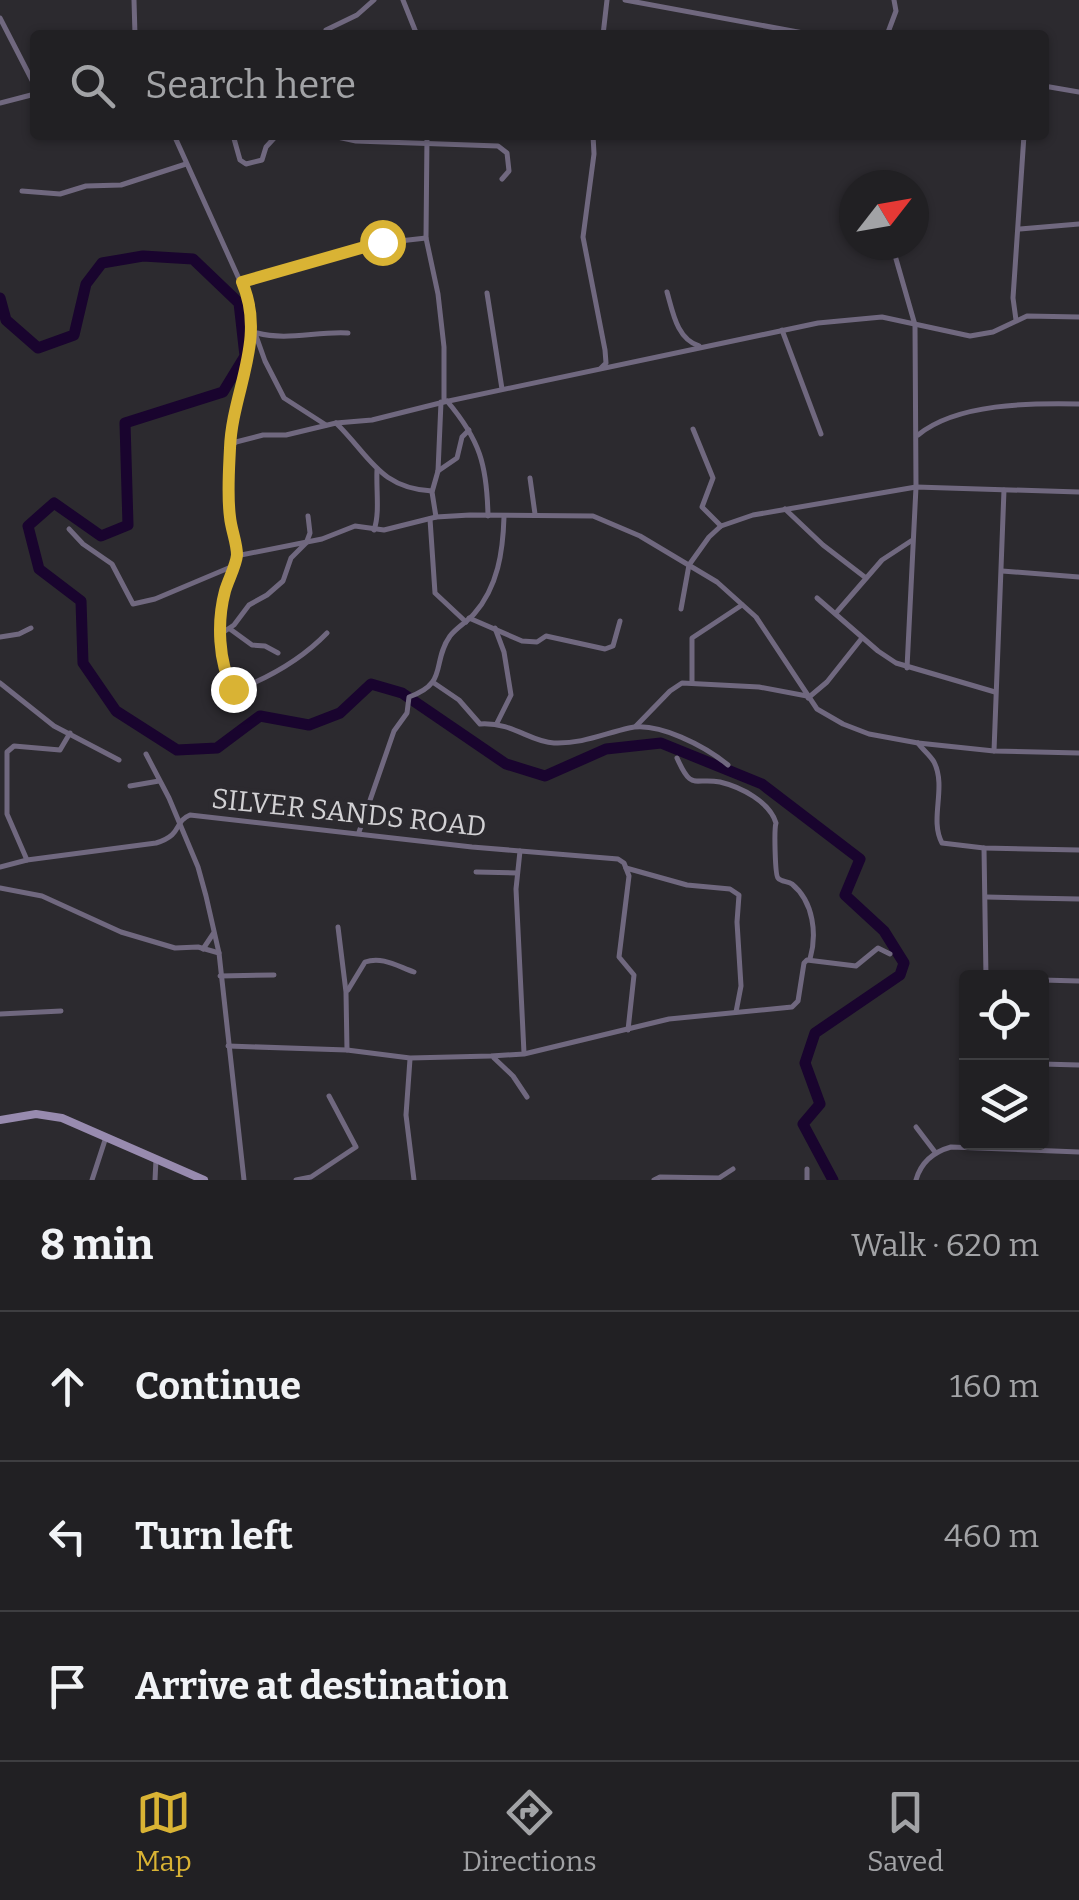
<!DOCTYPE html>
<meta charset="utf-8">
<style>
body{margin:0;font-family:Bitter,serif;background:#2d2d30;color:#f1f3f6}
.controls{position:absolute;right:30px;bottom:30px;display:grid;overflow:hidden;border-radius:10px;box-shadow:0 2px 8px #0004}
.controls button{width:90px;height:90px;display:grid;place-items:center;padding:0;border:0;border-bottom:2px solid #3e3e41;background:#212023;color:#f1f3f6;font:50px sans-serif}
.compass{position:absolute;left:839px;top:170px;width:90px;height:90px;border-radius:50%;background:#212023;box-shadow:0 2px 8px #0004;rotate:59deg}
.stop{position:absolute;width:30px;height:30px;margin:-22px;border:8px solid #d9b334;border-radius:50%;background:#fff}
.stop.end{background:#d9b334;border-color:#fff;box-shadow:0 2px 10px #0008}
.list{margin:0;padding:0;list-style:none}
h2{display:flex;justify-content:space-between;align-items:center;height:130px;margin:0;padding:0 40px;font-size:42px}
h2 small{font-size:32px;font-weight:400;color:#a2a3a6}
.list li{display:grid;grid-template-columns:65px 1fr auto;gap:30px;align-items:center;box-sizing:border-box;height:150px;padding:0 40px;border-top:2px solid #3e3e41}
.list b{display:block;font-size:38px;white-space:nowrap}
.list em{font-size:32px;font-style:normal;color:#a2a3a6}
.icon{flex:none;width:55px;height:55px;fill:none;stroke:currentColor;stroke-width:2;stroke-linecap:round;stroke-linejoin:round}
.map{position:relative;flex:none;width:1079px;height:1180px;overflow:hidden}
.search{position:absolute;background:#212023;box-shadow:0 2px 8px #0004;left:30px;right:30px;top:30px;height:110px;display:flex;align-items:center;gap:25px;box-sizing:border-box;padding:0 35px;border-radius:10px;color:#a2a3a6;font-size:38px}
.sheet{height:580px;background:#212023}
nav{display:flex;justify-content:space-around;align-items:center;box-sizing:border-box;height:140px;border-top:2px solid #3e3e41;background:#212023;font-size:28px;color:#a2a3a6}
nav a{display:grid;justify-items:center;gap:5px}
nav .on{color:#d9b334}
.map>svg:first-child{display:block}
</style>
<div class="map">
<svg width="1079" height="1180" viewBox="0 0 1079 1180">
<rect width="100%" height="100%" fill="#2c2a2f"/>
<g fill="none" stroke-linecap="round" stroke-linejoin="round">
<path stroke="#19042e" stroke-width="11" d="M0 298 6 320 38 348 74 335 86 284 102 263 143 256 193 259 239 303 245 356 223 392 125 423 128 525 101 536 54 503 28 526 39 569 81 601 83 663 116 711 177 750 217 748 260 716 309 725 340 713 371 684 402 693 506 764 545 776 606 749 661 743 762 784 860 859 845 895 884 931 904 963 900 975 815 1033 805 1063 820 1104 803 1124 833 1180"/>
<g stroke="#70687f" stroke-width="5">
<path d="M134 0 135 35"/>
<path d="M403 0 417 35"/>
<path d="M625 0 814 35"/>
<path d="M0 18 35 86"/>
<path d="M326 30 357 15 374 0"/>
<path d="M603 35 607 0"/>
<path d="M887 35 896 11 894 0"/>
<path d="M1044 86 1079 92"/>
<path d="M0 103 35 94"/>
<path d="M174 135 249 301 252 333 249 365 233 423 230 447 229 511 237 556 223 601 222 661 231 686 237 690C270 677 302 659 327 633"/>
<path d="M233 135 240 160 246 164 262 160 266 147 277 135"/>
<path d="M328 135 356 141 498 146 507 153 509 171 502 179"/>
<path d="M427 135 426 238 438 294 444 347V400"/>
<path d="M593 135 594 154 583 237 605 350 606 363 601 368"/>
<path d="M22 191 60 194 86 186 121 185 186 164"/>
<path d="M1020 229 1079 224"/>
<path d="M892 245 915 325 916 487 907 668"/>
<path d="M243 282 382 243 426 238"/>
<path d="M667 292C673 313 677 339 699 346"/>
<path d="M487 293 502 389"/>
<path d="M1016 320 1013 298 1024 135"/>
<path d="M782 330 821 434"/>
<path d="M255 333 265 361 284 398 326 425"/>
<path d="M257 333C287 341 317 331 348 333"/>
<path d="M447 401C480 440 487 465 488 516"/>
<path d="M336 423C370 456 379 488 432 491"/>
<path d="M693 429 713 478 702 507 721 526"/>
<path d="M918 435C957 403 1031 403 1079 404"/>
<path d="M230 447 236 442 263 435H286L336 423 372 420 444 402 818 323 882 317 970 336 993 332 1027 316 1079 317"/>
<path d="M438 471 457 458 462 437 469 430"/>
<path d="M530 478 535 514"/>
<path d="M785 509 823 545 866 578"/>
<path d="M436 517 432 492 438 471 441 402"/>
<path d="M430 519 435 593 466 622"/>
<path d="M69 529 83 544 112 564 133 604 155 599 231 567"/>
<path d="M374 530C380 514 376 489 377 470"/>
<path d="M307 541 310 533 308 516"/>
<path d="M236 556 322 539 355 526 384 530 436 517 470 515 593 516 640 536 717 582 756 617 817 709 843 724 869 734 918 743 994 751 1079 753"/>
<path d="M1002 571 1079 577"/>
<path d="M817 598 878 651 896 663 995 692"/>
<path d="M681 609 689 565 709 537 721 526 753 515 916 487 1079 492"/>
<path d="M836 613 882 560 911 541"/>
<path d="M469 618 522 641 537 642 546 636 605 649 613 646 620 621"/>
<path d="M495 628 504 652 511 695 497 723"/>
<path d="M230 629 252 645 265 646 278 653"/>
<path d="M222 633 234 625 249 605 267 595 283 581 291 558 308 541"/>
<path d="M0 637 19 634 31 628"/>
<path d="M0 683 54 726 119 760"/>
<path d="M434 683 459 700 480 724C513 722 530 742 554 743 582 744 603 734 629 728 658 721 706 747 728 765"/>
<path d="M692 683V638L742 605"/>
<path d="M808 698 827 682 862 638"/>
<path d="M636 726 670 691 682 683 759 687 807 696"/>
<path d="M918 743C923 750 930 755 934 762 947 788 929 819 942 843L984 848 1079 850"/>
<path d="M994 751 1004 490"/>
<path d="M146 754 169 798 198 867 206 896 219 953 244 1180"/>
<path d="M677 758C692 792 694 777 720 782 741 787 770 802 776 823 774 829 775 875 778 878 781 882 788 881 792 884 814 902 817 935 810 959"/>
<path d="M130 786 159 781"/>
<path d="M359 832 394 731 407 713 409 697C449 683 431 663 450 636 457 627 467 622 474 614 498 587 503 551 504 517"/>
<path d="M984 848 986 978"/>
<path d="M520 851 516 889 524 1053"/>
<path d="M27 860 7 814V752L14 746 60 750 70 733"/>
<path d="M0 867 27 860 156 843C184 834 173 822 190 815L472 847 618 859 624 863 629 876 619 957 634 975 628 1030"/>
<path d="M626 868 687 885 730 889 739 895 737 922 741 986 736 1012"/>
<path d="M476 872 517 873"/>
<path d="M0 888 42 896 121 932 175 948 198 947 219 953"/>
<path d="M986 897 1079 899"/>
<path d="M338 927 346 992 347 1050"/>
<path d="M203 949 213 934"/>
<path d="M220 976 274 975"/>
<path d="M986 976 1009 978"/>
<path d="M1042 980 1079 981"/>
<path d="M348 990 365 962C382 956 397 966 414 972"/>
<path d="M0 1014 61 1011"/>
<path d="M228 1046 347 1050 410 1058 491 1056 524 1054 669 1019 792 1007 798 1001 804 963 807 960 856 966 878 948 890 954"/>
<path d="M494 1058 513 1076 527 1097"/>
<path d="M410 1059 406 1115 414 1180"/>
<path d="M1042 1064 1079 1065"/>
<path d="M916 1127 935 1152"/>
<path d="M92 1180 106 1137"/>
<path d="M155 1180 156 1159"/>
<path d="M296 1180 311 1177 356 1147 329 1096"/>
<path d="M654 1180 660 1177 719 1178 733 1169"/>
<path d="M807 1180V1169"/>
<path d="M916 1180C921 1162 933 1152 951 1147L1079 1152"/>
</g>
<path stroke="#988baf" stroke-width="8" d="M0 1120 36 1114 62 1118 204 1180"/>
</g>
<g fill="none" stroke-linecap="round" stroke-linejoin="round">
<path stroke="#d9b334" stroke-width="12" d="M233 689C218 662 217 621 225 591 228 580 236 566 237 555 237 543 231 529 230 517 227 495 229 470 230 448 232 391 267 340 242 282L382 242"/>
</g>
<g text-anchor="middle" stroke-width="9" stroke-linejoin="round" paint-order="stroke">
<g font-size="28" fill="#d2d1d4" stroke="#2c2a2f">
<text transform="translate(349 812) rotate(6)" y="10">SILVER SANDS ROAD</text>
</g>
</g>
</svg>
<div class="controls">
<button><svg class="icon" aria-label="locate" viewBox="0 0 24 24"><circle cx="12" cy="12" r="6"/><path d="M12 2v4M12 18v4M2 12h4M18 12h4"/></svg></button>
<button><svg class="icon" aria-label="layers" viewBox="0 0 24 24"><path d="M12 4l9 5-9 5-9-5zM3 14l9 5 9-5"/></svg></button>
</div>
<svg class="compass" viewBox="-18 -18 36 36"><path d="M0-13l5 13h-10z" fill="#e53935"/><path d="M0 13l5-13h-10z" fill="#a2a3a6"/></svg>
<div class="stop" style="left:382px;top:242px"></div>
<div class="stop end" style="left:233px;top:689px"></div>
<div class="search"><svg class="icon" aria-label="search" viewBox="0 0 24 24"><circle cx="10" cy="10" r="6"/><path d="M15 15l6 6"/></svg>Search here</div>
</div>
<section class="sheet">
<h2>8 min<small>Walk · 620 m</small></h2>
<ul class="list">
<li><svg class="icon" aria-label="ahead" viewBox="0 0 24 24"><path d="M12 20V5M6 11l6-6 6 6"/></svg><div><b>Continue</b></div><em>160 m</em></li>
<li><svg class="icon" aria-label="left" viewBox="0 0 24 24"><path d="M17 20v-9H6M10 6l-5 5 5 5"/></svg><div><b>Turn left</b></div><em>460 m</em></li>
<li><svg class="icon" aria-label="arrive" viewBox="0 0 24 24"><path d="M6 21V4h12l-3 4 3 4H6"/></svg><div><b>Arrive at destination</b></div></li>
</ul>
</section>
<nav>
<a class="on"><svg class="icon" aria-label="map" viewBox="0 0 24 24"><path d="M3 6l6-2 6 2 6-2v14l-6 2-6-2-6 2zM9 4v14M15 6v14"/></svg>Map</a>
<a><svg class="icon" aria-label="directions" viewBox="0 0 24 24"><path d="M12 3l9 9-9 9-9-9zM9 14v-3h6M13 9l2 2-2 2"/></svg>Directions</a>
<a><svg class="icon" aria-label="saved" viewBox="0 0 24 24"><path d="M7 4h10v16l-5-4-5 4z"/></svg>Saved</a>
</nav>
